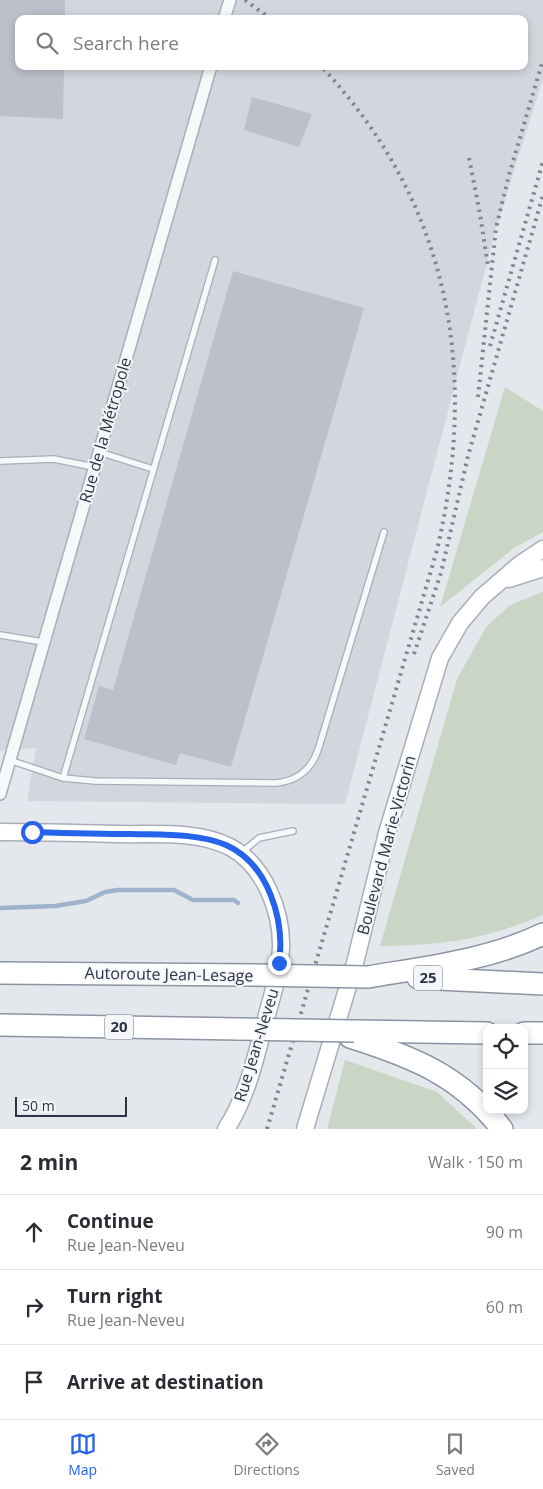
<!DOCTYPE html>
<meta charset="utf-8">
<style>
body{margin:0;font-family:"Open Sans",sans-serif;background:#f2f2f3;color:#2b2b33}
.controls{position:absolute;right:15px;bottom:15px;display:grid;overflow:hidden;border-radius:10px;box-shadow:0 2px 8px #0003}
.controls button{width:45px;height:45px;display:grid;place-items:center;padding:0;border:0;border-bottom:1px solid #e1e1e2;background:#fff;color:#2b2b33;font:25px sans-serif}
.scale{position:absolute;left:15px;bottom:12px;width:112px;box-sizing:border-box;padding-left:5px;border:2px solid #2b3445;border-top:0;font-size:14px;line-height:18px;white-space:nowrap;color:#2b3445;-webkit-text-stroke:4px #f4f6f9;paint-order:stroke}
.stop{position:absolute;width:15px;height:15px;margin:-11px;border:4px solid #2563eb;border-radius:50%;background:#fff}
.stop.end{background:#2563eb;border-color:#fff;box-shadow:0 1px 5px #0008}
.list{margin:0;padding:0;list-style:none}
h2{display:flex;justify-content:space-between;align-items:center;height:65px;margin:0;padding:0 20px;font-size:21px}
h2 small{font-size:16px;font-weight:400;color:#7c7c81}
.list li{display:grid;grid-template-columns:32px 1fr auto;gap:15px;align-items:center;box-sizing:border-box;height:75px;padding:0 20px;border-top:1px solid #e1e1e2}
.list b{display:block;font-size:19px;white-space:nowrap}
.list p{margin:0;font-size:16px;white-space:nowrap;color:#7c7c81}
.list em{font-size:16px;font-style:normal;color:#7c7c81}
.icon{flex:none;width:28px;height:28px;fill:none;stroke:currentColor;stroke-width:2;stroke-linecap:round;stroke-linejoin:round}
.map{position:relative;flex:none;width:543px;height:1129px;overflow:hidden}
.search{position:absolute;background:#fff;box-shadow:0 2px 8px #0003;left:15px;right:15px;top:15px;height:55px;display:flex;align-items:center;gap:12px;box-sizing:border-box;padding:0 18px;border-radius:10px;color:#7c7c81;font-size:19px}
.sheet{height:290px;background:#fff}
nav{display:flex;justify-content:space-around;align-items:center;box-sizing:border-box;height:70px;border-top:1px solid #e1e1e2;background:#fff;font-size:14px;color:#7c7c81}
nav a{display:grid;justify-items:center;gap:2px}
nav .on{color:#2563eb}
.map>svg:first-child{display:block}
</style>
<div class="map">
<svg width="543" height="1129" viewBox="0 0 543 1129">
<rect width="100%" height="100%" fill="#e4e7ec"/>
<path fill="#d2d6de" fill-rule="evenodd" d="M0 0H543V79L496 228 345 804 27 801 36 748 0 751ZM19 19H524V66H19Z"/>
<g fill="#c9d6c5">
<path d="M505 387 543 411V532L514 548 440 607Z"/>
<path d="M543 592V915C483 940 445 945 380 946L457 679 486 627 510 605Z"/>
<path d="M345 1060 437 1092 477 1129H327Z"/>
</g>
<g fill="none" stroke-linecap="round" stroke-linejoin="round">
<path stroke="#9fb4cc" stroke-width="4.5" d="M0 908 55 906 86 901 105 892 118 890H174L193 900H234L238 903"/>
</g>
<g fill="#bbc0ca">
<path d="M0 0H65V19H19V66H64L63 119 0 116Z"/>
<path d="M252 97 312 114 299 147 244 130Z"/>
<path d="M233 271 364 308 231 767 180 753 176 765 84 739 99 686 113 690Z"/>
</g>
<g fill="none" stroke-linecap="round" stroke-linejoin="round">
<defs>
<g id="lane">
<path d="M99 452 153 469"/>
<path d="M0 461 54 459 94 467"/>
<path d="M0 635 43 642"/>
<path d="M9 760 63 778 215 260"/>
<path d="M63 778 95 781 276 783C297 781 311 770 318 750L384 532"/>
<path d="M241 853 259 838 293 831"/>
</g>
<g id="street">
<path d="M224 19 230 0"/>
<path d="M0 794 211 66"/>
</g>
<g id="secondary">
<path d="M509 579 543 568"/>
<path d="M0 832C39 832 79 833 118 834 154 835 197 830 230 847 264 865 282 911 281 948 280 967 275 986 270 1004 258 1045 250 1093 226 1129"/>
<path d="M305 1129 355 963 387 833 440 658 460 623 482 597 519 565 543 549"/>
</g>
<g id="highway">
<path d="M0 973 255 975"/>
<path d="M368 977C427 967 489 960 543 934"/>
<path d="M418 978 543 984"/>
<path d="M0 1025 239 1029"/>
<path d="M354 1031 487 1033"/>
<path d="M524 1033H543"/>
<path d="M350 1037C413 1057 460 1075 502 1129"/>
</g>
</defs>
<use href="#lane" stroke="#a9aeb7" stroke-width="8"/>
<use href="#street" stroke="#a9aeb7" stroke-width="14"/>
<use href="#secondary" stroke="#a9aeb7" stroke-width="19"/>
<use href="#highway" stroke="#8b94a3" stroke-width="24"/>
<use href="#lane" stroke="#f7f8fa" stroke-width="5.5"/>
<use href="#street" stroke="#f7f8fa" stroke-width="11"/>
<use href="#secondary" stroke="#fff" stroke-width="16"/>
<use href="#highway" stroke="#fff" stroke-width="21"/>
<g stroke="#7d8696" stroke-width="4" stroke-dasharray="2.5 5" stroke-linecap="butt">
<path d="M245 0 271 19"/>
<path d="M469 158 480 214 488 266"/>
<path d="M490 346 543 161"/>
<path d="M478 397 496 228 509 175 543 60"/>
<path d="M414 654 441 573 468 456 543 195"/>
<path d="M267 1129 437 550C479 370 450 204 321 66"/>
</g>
<defs>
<g id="highway-bridge">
<path d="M255 975 368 977"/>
<path d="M239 1029 354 1031"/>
</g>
</defs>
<use href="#highway-bridge" stroke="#8b94a3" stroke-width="24" stroke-linecap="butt"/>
<use href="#highway-bridge" stroke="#fff" stroke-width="21"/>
</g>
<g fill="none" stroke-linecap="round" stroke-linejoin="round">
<path stroke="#2563eb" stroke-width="6" d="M32 832C65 833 98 834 131 834 162 835 197 833 226 845 269 864 285 921 279 963"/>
</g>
<g text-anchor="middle" stroke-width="4" stroke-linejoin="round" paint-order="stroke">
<g fill="#f4f6f9" stroke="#676e7b" stroke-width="1">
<rect x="414" y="965.5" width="28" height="25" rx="4"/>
<rect x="105" y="1014.5" width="28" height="25" rx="4"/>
</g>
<g font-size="15" font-weight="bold" fill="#2b3445">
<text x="428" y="983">25</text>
<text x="119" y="1032">20</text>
</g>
<g font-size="16" fill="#2b3445" stroke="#f4f6f9">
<text transform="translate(105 430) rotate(-74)" y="6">Rue de la Métropole</text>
<text transform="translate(386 845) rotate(-75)" y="6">Boulevard Marie-Victorin</text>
<text transform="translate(169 974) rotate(1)" y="6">Autoroute Jean-Lesage</text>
<text transform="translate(256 1045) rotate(-73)" y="6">Rue Jean-Neveu</text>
</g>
</g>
</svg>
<div class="controls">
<button><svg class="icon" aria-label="locate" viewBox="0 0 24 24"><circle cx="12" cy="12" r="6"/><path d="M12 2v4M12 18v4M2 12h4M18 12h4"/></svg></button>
<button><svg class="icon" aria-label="layers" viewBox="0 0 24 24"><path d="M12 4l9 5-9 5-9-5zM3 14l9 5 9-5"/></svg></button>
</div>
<div class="scale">50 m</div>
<div class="stop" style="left:32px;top:832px"></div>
<div class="stop end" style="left:279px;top:963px"></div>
<div class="search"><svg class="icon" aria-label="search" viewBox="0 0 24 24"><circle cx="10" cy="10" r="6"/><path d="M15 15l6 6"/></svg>Search here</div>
</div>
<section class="sheet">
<h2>2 min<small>Walk · 150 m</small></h2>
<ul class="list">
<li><svg class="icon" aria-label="ahead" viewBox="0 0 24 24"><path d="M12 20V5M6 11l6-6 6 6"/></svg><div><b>Continue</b><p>Rue Jean-Neveu</p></div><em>90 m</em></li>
<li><svg class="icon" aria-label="right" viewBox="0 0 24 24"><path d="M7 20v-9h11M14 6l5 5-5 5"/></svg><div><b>Turn right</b><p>Rue Jean-Neveu</p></div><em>60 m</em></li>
<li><svg class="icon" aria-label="arrive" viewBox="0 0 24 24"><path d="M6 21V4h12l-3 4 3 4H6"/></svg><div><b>Arrive at destination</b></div></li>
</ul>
</section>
<nav>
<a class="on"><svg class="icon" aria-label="map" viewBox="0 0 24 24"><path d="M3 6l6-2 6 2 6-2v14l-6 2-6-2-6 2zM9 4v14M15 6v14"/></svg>Map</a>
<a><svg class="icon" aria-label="directions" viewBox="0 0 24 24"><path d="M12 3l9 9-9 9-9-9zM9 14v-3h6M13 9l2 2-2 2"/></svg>Directions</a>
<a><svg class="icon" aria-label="saved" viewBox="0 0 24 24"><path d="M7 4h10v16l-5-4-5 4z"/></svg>Saved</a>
</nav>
